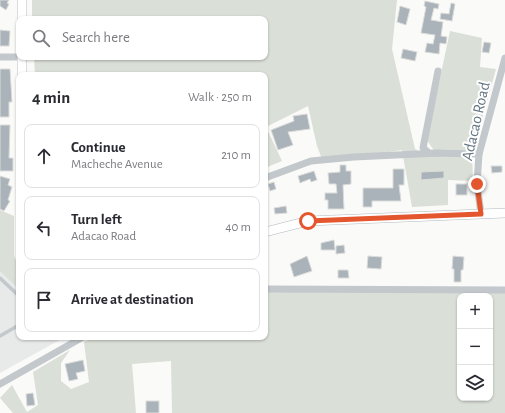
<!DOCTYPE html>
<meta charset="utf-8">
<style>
body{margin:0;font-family:"Alegreya Sans",sans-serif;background:#f7f7f7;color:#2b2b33}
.controls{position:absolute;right:12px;bottom:12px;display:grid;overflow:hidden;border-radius:8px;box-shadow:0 1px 3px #0004}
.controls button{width:36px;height:36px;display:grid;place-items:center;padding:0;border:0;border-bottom:1px solid #e1e1e2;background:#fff;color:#2b2b33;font:20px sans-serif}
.stop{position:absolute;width:12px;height:12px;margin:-9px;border:3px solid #e4572e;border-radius:50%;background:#fff}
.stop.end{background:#e4572e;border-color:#fff;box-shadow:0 1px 4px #0008}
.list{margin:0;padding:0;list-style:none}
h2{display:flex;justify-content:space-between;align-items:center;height:52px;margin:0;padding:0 16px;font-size:17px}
h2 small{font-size:13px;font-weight:400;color:#7c7c81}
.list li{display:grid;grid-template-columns:26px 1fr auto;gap:12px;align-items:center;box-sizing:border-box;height:64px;margin:0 8px 8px;padding:0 8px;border:1px solid #e1e1e2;border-radius:8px}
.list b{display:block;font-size:15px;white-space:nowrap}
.list p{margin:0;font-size:13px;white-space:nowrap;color:#7c7c81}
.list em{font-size:13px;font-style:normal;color:#7c7c81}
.icon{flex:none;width:22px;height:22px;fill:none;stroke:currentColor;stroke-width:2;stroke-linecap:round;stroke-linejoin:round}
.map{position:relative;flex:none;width:505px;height:413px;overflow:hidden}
.search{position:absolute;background:#fff;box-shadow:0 1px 3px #0004;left:16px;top:16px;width:252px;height:44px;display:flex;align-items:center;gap:10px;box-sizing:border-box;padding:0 14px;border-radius:8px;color:#7c7c81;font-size:15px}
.panel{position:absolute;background:#fff;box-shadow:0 1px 3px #0004;left:16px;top:72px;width:252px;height:268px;border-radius:8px}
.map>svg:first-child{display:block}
</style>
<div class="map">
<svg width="505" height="413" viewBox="0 0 505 413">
<rect width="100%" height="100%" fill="#fafaf8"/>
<path fill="#e8e9e9" d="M0 263 19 268V337H65L0 373Z"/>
<g fill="#dadfd7" fill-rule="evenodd">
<path d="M32 0H397L392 49 415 149 427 156 437 155 427 140 450 31 482 38 480 67 496 69 472 155 473 181 448 180V205L412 207 402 150 342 159H322L317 146 308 106 266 127 282 161 265 168V75H35L34 57H265V19H32Z"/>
<path d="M0 210 14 216V256L19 268V289L0 271Z"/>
<path d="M265 289 505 290V413H172L171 361 132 364 136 413H13L0 398 12 385 27 412 38 405 33 372 70 350 61 363V381L71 389 89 382 84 342 94 337H265ZM460 296H490V398H460Z"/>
</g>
<g fill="#aab3b9" stroke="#dcdcda">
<path d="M0 0H9L7 3 9 4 6 10 0 6Z"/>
<path d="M425 1 439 4 438 9 434 8 431 20 443 22 441 36 447 37 446 44 440 43 439 54 425 52 427 43 433 44 435 35 421 33 426 7 424 6Z"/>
<path d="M451 3 455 4 452 21 440 19 441 13 449 14Z"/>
<path d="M400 6 410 9 406 25 397 22Z"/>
<path d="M0 30 10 31 9 46H0Z"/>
<path d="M484 42 491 43 489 53 482 52Z"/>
<path d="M403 49 417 52 415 61 401 58Z"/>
<path d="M0 69H10L12 102H9V117H0Z"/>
<path d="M307 114 310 129 288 132 293 145 278 150 271 130 294 121 293 116Z"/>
<path d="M0 125H10L9 158H13V171H0Z"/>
<path d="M340 165H346V171H351V184L343 185 344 209H328V200H325V193H337L336 184H329L328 173 340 172Z"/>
<path d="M491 166H502V172L492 173Z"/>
<path d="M393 169H404V185H399L401 201H372V207H363V188H393Z"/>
<path d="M314 171 317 180 311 182 310 179 300 183 298 176Z"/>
<path d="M444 171V178L421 180V172Z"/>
<path d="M0 176 10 179 8 185 12 187 8 200 10 201 4 211 0 209Z"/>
<path d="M274 182 276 189 270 191 268 184Z"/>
<rect x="456" y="184" width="11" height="11"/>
<path d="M286 206 287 213 275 214 274 208Z"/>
<path d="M334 240 335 250H321V243Z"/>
<path d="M344 245 345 253 336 254V246Z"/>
<path d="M307 256 312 271 294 277 290 264Z"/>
<path d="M368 256 382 257 381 269 367 268Z"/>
<path d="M453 256 464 257 463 270H461V282H454V269H452Z"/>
<path d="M338 270H348L349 278H338Z"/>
<path d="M83 360 85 371 76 373 78 379 69 381 65 364Z"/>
<path d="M33 393 35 405 27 406 26 394Z"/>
<rect x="146" y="401" width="13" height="12"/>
</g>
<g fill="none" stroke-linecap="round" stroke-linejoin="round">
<defs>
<g id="secondary">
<path d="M22 0V19"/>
<path d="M22 75V57"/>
<path d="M265 232 308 221 505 213"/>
</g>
</defs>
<use href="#secondary" stroke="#b3babf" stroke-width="10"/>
<g stroke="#c3c8cc" stroke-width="3.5">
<path d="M0 278 19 296"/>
<path d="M0 336 19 325"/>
</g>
<g stroke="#c3c8cc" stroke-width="7">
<path d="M0 57H22"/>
<path d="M438 71 423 148 429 153 479 154"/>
<path d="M265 178 311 161 354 157 439 153"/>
<path d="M481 214 477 184 479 154 505 58"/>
<path d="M265 289 505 290"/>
<path d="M0 384 83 337"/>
</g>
<use href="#secondary" stroke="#fff" stroke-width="9"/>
</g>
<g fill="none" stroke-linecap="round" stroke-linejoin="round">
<path stroke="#e4572e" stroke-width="5" d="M308 221 481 214 477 184"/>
</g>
<g text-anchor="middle" stroke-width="4" stroke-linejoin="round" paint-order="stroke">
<g font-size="16" fill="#657683" stroke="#fff">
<text transform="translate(475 121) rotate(-77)" y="6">Adacao Road</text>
</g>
</g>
</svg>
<div class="controls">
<button>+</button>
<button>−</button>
<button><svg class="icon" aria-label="layers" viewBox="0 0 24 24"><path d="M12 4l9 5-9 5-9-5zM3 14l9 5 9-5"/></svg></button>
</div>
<div class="stop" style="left:308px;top:221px"></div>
<div class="stop end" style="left:477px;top:184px"></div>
<div class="search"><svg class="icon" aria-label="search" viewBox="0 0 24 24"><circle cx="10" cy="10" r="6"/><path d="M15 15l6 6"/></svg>Search here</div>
<section class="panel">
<h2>4 min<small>Walk · 250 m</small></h2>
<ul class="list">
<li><svg class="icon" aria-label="ahead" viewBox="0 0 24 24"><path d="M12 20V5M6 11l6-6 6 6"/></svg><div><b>Continue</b><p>Macheche Avenue</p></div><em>210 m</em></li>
<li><svg class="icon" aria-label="left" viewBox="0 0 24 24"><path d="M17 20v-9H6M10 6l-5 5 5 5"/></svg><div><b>Turn left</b><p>Adacao Road</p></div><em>40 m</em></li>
<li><svg class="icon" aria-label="arrive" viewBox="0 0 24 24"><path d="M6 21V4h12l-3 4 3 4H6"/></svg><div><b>Arrive at destination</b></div></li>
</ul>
</section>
</div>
